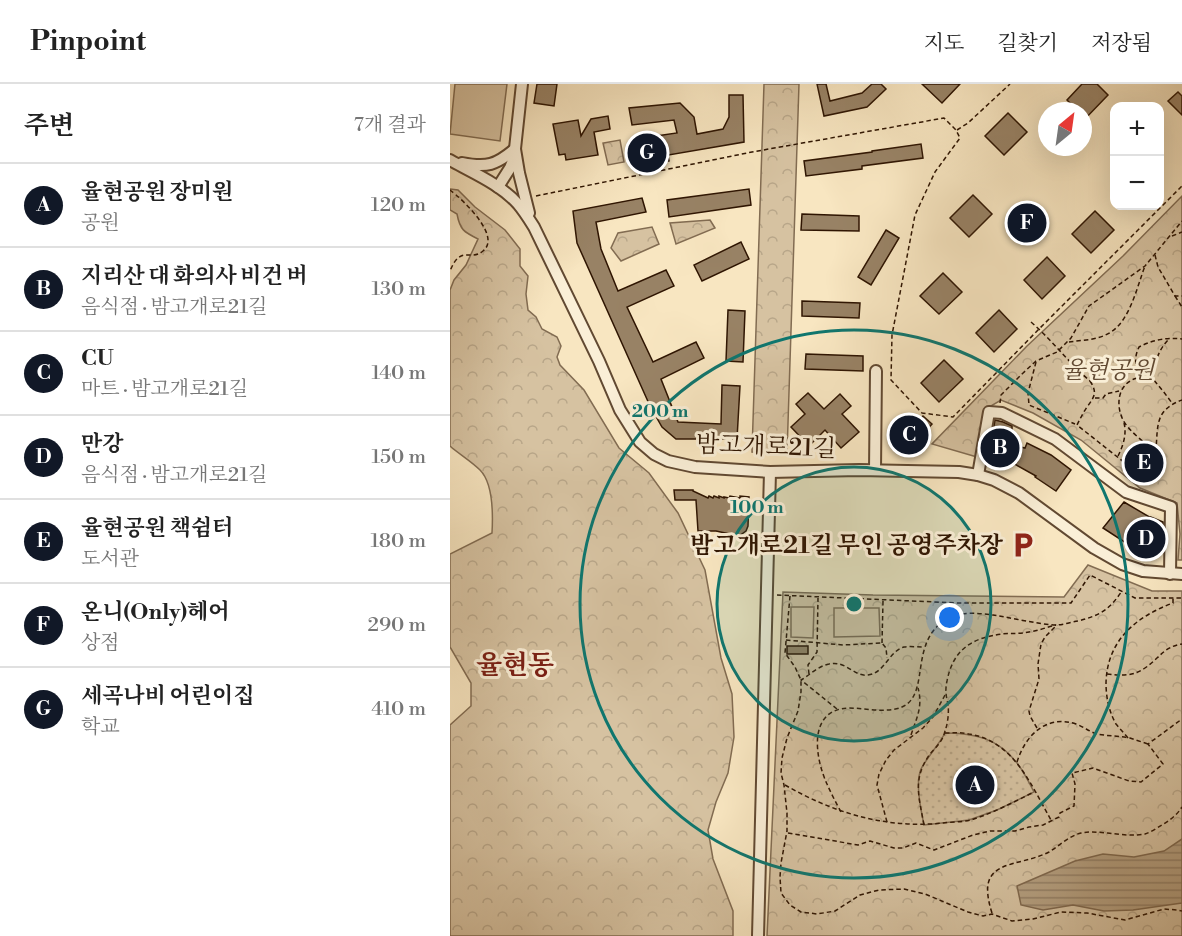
<!DOCTYPE html>
<html lang="ko">
<meta charset="utf-8">
<style>
body{margin:0;font-family:"Libre Bodoni","Noto Serif KR",serif;background:#f6f6f6;color:#222}
.controls{position:absolute;right:18px;top:18px;display:grid;overflow:hidden;border-radius:12px;box-shadow:0 6px 24px #0002}
.controls button{width:54px;height:54px;display:grid;place-items:center;padding:0;border:0;border-bottom:2px solid #e0e0e0;background:#fff;color:#222;font:30px sans-serif}
.compass{position:absolute;left:588px;top:18px;width:54px;height:54px;border-radius:50%;background:#fff;box-shadow:0 6px 24px #0002;rotate:29deg}
.you{position:absolute;left:500px;top:534px;width:21px;height:21px;margin:-15px;border:4px solid #fff;border-radius:50%;background:#1a73e8;box-shadow:0 0 0 9px #1a73e833}
.badge{display:grid;place-items:center;width:39px;height:39px;border-radius:50%;background:#111827;color:#fff;font-size:20px;font-weight:700}
.pin{position:absolute;translate:-50% -50%;border:3px solid #fff;box-shadow:0 2px 6px #0006}
.list{margin:0;padding:0;list-style:none}
h2{display:flex;justify-content:space-between;align-items:center;height:78px;margin:0;padding:0 24px;font-size:26px}
h2 small{font-size:20px;font-weight:400;color:#767676}
.list li{display:grid;grid-template-columns:39px 1fr auto;gap:18px;align-items:center;box-sizing:border-box;height:84px;padding:0 24px;border-top:2px solid #e0e0e0}
.list b{display:block;font-size:22px;white-space:nowrap}
.list p{margin:0;font-size:20px;white-space:nowrap;color:#767676}
.list em{font-size:20px;font-style:normal;color:#767676}
.map{position:relative;flex:none;width:732px;height:852px;overflow:hidden}
header{display:flex;align-items:center;gap:36px;box-sizing:border-box;height:84px;padding:0 30px;background:#fff;border-bottom:2px solid #e0e0e0}
header strong{font-size:28px}
nav{display:flex;gap:33px;margin-inline-start:auto;font-size:21px}
main{display:flex}
aside{flex:1;background:#fff}
.map>svg:first-child{display:block}
</style>
<header>
<strong>Pinpoint</strong>
<nav><a>지도</a><a>길찾기</a><a>저장됨</a></nav>
</header>
<main>
<aside>
<h2>주변<small>7개 결과</small></h2>
<ul class="list">
<li><span class="badge">A</span><div><b>율현공원 장미원</b><p>공원</p></div><em>120 m</em></li>
<li><span class="badge">B</span><div><b>지리산 대 화의사 비건 버</b><p>음식점 · 밤고개로21길</p></div><em>130 m</em></li>
<li><span class="badge">C</span><div><b>CU</b><p>마트 · 밤고개로21길</p></div><em>140 m</em></li>
<li><span class="badge">D</span><div><b>만강</b><p>음식점 · 밤고개로21길</p></div><em>150 m</em></li>
<li><span class="badge">E</span><div><b>율현공원 책쉼터</b><p>도서관</p></div><em>180 m</em></li>
<li><span class="badge">F</span><div><b>온니(Only)헤어</b><p>상점</p></div><em>290 m</em></li>
<li><span class="badge">G</span><div><b>세곡나비 어린이집</b><p>학교</p></div><em>410 m</em></li>
</ul>
</aside>
<div class="map">
<svg width="732" height="852" viewBox="0 0 732 852">
<defs>
<pattern id="forest-crowns" width="20" height="18" patternUnits="userSpaceOnUse" patternTransform="scale(1.5)"><rect width="20" height="18" fill="#d6c2a1"/><path d="M2 6a3 3 0 1 1 6 0M12 15a3 3 0 1 1 6 0" fill="none" stroke="#b8a689"/></pattern>
<pattern id="garden-dots" width="8" height="8" patternUnits="userSpaceOnUse" patternTransform="scale(1.5)"><rect width="8" height="8" fill="#d6c2a1"/><path d="M2 2h.1M6 6h.1" fill="none" stroke="#b8a689" stroke-width="1.8" stroke-linecap="round"/></pattern>
<pattern id="water-rules" width="6" height="5" patternUnits="userSpaceOnUse" patternTransform="scale(1.5)"><rect width="6" height="5" fill="#b49f80"/><path d="M0 2.5h6" fill="none" stroke="#938067"/></pattern>
</defs>
<rect width="100%" height="100%" fill="#f8e6c1"/>
<filter id="stains"><feTurbulence type="fractalNoise" baseFrequency=".00333" numOctaves="4"/><feColorMatrix values="0 0 0 0 .2 0 0 0 0 .09 0 0 0 0 .02 0 0 0 .5 -.17"/></filter>
<radialGradient id="worn" r=".72"><stop offset=".6" stop-color="#630" stop-opacity="0"/><stop offset="1" stop-color="#630" stop-opacity=".3"/></radialGradient>
<g fill="url(#forest-crowns)" stroke="#826c52" stroke-width="1.5">
<path d="M314 0H349L337 370 302 368Z"/>
<path d="M170 56 174 78 158 81 153 59Z"/>
<path d="M0 105 8 106 25 123 55 146 70 165V182L78 192 76 210 78 226 86 233 92 245 107 253 111 262 107 273 110 281 134 306 169 364 199 389 228 429 255 486 271 574 282 610 284 653 278 689 266 718 258 746 263 775 283 827V852H0V641L21 622V599L0 563V470L42 449C43 431 43 399 30 386 21 377 9 370 0 362V206L4 196 16 181 28 155C14 148 10 146 7 130L0 126Z"/>
<path d="M732 112V476H728L730 450 727 419 690 404 631 356 583 329 551 316 534 326 527 373 482 360 577 262 673 172Z"/>
<path d="M260 136 265 144 226 160 220 139Z"/>
<path d="M202 143 209 160 171 177 161 164 168 149Z"/>
<path d="M638 481 702 507H732V852H317L333 508 423 511 614 513Z"/>
</g>
<path fill="url(#garden-dots)" stroke="#826c52" stroke-width="1.5" d="M495 649C524 649 548 654 567 679 574 688 579 698 584 708L547 726 519 736 474 741C471 726 465 699 471 685 478 672 488 662 495 649Z"/>
<g fill="#d6c2a1" stroke="#826c52" stroke-width="1.5">
<path d="M5 0H57L50 57 0 50Z"/>
<path d="M341 523H364L363 554 341 553Z"/>
<path d="M384 524H429L430 552 384 553Z"/>
</g>
<path fill="url(#water-rules)" stroke="#7f684e" stroke-width="1.5" d="M732 755V819L683 826 654 827 623 821 593 826 571 821 567 802 625 777 653 770 684 773 714 767Z"/>
<g fill="#988265" stroke="#2f1502" stroke-width="1.5">
<path d="M87 0H107L104 22 84 19Z"/>
<path d="M367 0H376L380 17 412 9 422 0H431L436 5 417 23 374 32Z"/>
<path d="M472 0H510L492 19Z"/>
<path d="M632 0H647L658 11 633 37V27H628L617 16Z"/>
<path d="M728 8 732 12V31L718 17Z"/>
<path d="M279 11H293L294 58 218 71 219 77 190 82 186 55 227 49 224 36 182 41 179 24 230 19 244 33 247 50 273 45 279 33Z"/>
<path d="M558 29 577 48 554 71 535 52Z"/>
<path d="M158 32 160 45 144 48 148 71 116 76 115 70 109 71 103 40 128 36 131 52 141 35Z"/>
<path d="M471 60 473 74 412 82V85L356 92 354 77 422 68V67Z"/>
<path d="M299 105 301 121 219 133 217 116Z"/>
<path d="M523 111 542 130 519 153 500 134Z"/>
<path d="M192 114 196 128 146 138 151 165 168 207 216 186 224 202 177 223 203 278 246 258 254 274 211 295 228 338 271 340 272 301 290 302 287 355H226L212 343 200 322 127 159 123 127Z"/>
<path d="M645 127 664 146 641 169 622 150Z"/>
<path d="M352 130 409 132V147L351 146Z"/>
<path d="M436 146 449 154 421 201 408 193Z"/>
<path d="M291 158 299 175 252 197 244 181Z"/>
<path d="M597 173 615 192 592 215 574 196Z"/>
<path d="M493 189 512 208 489 230 470 212Z"/>
<path d="M352 217 410 219 409 234 352 232Z"/>
<path d="M278 226 295 227 293 278 276 277Z"/>
<path d="M549 226 567 245 544 268 526 249Z"/>
<path d="M356 270 413 272V287L355 285Z"/>
<path d="M494 276 513 295 489 318 471 299Z"/>
<path d="M358 309 374 325 390 310 401 322 392 330 409 348 391 364 375 346 359 362 341 343 355 330 346 320Z"/>
<path d="M473 332 482 340 467 356H442V343H462Z"/>
<path d="M545 336 553 338 562 342V361L575 364 577 359 601 371 621 386 606 407 585 393 586 392 561 378 560 380 545 376 539 370Z"/>
<path d="M224 406H243V407L258 414 259 412 263 414 264 412 269 414V412L274 414V413L279 414 280 412 290 414V412L299 413 298 442 296 447 289 452 266 447H248L246 416H225Z"/>
<path d="M674 418 701 434V433L713 438V448L704 470 680 459 679 461 653 444Z"/>
<rect x="337" y="562" width="21" height="8"/>
</g>
<g fill="none" stroke-linecap="round" stroke-linejoin="round">
<defs>
<g id="minor">
<path d="M0 76C23 89 50 100 68 120 74 127 79 135 84 143L149 277 170 326 190 358 204 370 218 377 245 383 320 388 409 386 457 387 509 388 528 391 544 396 569 409 644 464 672 480 693 487 732 490"/>
<path d="M12 79C37 84 46 81 65 65L69 89 79 129"/>
<path d="M48 103 60 84 64 74 72 0"/>
<path d="M425 386 426 287"/>
<path d="M528 391 539 328 552 329 605 355 676 408 721 423 720 490"/>
<path d="M308 852 320 388"/>
</g>
</defs>
<use href="#minor" stroke="#614932" stroke-width="14"/>
<g stroke="#2f1502" stroke-width="1.5" stroke-dasharray="4.5 3" stroke-linecap="butt">
<path d="M507 46 518 39 560 0"/>
<path d="M0 106C12 115 52 152 33 167 20 178 11 160 0 187"/>
<path d="M86 112 302 68 494 34 506 46 510 54 485 88 465 131 442 251 441 296 472 329 503 333 589 245 732 102"/>
<path d="M722 152 732 148"/>
<path d="M705 171 708 183 725 212H732"/>
<path d="M725 212 732 223"/>
<path d="M581 238C602 256 619 279 640 297L651 291"/>
<path d="M619 258C633 256 649 256 661 248 680 236 687 203 695 182"/>
<path d="M586 278 578 309 579 321 625 340"/>
<path d="M691 294C686 281 683 276 689 263 702 256 717 253 732 255"/>
<path d="M703 295C704 280 708 266 719 255"/>
<path d="M640 297C648 309 644 313 637 323 633 329 630 335 627 341L699 398C703 387 705 377 706 365 708 341 705 326 732 316"/>
<path d="M645 314H653L656 310 669 307"/>
<path d="M550 319 551 311 572 290 586 277 607 268 621 254 639 222 695 182 732 137"/>
<path d="M705 365C696 361 678 346 673 336 666 322 667 302 684 295 690 293 697 294 703 295L713 307 722 319"/>
<path d="M668 372C673 362 677 350 674 339"/>
<path d="M327 511 508 519H621L640 491 685 514H732"/>
<path d="M340 512 335 569 345 583 351 596V608L348 627 337 654 332 674 331 689 334 701 337 729V747L331 779 330 793 331 809 340 821 351 828 367 830 385 827 410 811 429 806 454 805 475 810 518 828 533 832 542 830 562 837 583 835 611 828 637 829 675 836 714 825 727 826 732 827"/>
<path d="M336 556 393 561 432 559 436 564 437 574"/>
<path d="M432 559 433 517"/>
<path d="M359 590 358 581 367 568 368 514"/>
<path d="M657 590C671 592 684 592 695 584 710 574 713 563 732 560"/>
<path d="M387 625 351 596C360 591 368 582 379 580 396 576 404 593 418 591 435 589 438 568 454 563 460 562 467 563 473 563"/>
<path d="M587 644 580 632 579 627 589 595 588 580 591 560 595 553 607 541"/>
<path d="M495 649C503 649 511 648 519 650 564 657 581 701 601 736"/>
<path d="M461 651C467 633 473 622 468 604"/>
<path d="M678 654C674 649 670 645 666 640 659 628 656 613 656 599 657 557 685 533 723 519V514"/>
<path d="M567 678C575 652 596 630 626 640 634 643 640 648 647 650 658 652 669 652 680 654 686 656 692 658 698 660"/>
<path d="M335 701C384 729 436 745 493 739 502 738 512 738 521 736 543 729 564 718 584 708"/>
<path d="M391 728C386 719 381 709 377 700 365 674 357 625 399 624 416 624 443 631 457 620 478 604 461 558 495 536 508 527 528 529 543 531 563 534 586 540 606 541 613 541 621 538 628 537 651 531 659 526 672 507"/>
<path d="M437 738 427 701 429 690 436 676 444 666 473 644 483 633 495 611"/>
<path d="M474 741C469 713 462 695 480 670 486 663 493 657 495 647 498 639 499 628 498 620 496 612 495 606 497 597 503 566 521 554 552 550 561 549 570 550 579 548 588 547 597 543 606 541"/>
<path d="M338 749 408 761 420 757 444 764H453L466 759 484 766 523 751 540 747H565L579 743 593 741 609 733 610 729 624 722 625 700 622 689 643 684 679 697 691 698 713 680 698 660 732 635"/>
<path d="M542 829C524 773 565 785 599 768 609 762 619 752 631 749 647 746 665 751 681 751 686 751 691 751 695 750 701 748 707 744 712 741 720 736 727 731 732 723"/>
</g>
<use href="#minor" stroke="#faefd7" stroke-width="10"/>
</g>
<circle cx="404" cy="520" r="137" fill="#0f766e" fill-opacity=".12"/>
<g fill="none" stroke="#0f766e" stroke-width="3">
<circle cx="404" cy="520" r="137"/>
<circle cx="404" cy="520" r="274"/>
</g>
<defs>
<symbol id="parking-bare" viewBox="-9 -9 18 18"><path d="M-3.5-5.5H1a3.5 3.5 0 0 1 0 7H-1V5.5H-3.5ZM-1-3.4V-.6H.8a1.4 1.4 0 0 0 0-2.8Z" fill="#8f2418" stroke="#faefd7" stroke-width="2.5" paint-order="stroke"/></symbol>
</defs>
<g fill-rule="evenodd">
<use href="#parking-bare" x="554" y="442" width="38" height="38"/>
</g>
<g text-anchor="middle" stroke-width="6" stroke-linejoin="round" paint-order="stroke">
<g font-size="24" font-style="italic" fill="#614932" stroke="#faefd7">
<text x="658" y="294">율현공원</text>
</g>
<g font-size="24" fill="#2f1502" stroke="#faefd7">
<text transform="translate(316 362) rotate(2)" y="8">밤고개로21길</text>
</g>
<g font-size="24" font-weight="bold" fill="#2f1502" stroke="#faefd7" text-anchor="end">
<text x="553" y="469">밤고개로21길 무인 공영주차장</text>
</g>
<g font-size="27" font-weight="bold" fill="#7a1f14" stroke="#faefd7">
<text x="65" y="590">율현동</text>
</g>
</g>
<circle cx="404" cy="520" r="9" fill="#0f766e" stroke="#faefd7" stroke-width="3"/>
<g font-size="18" text-anchor="middle" font-weight="bold" fill="#0f766e" stroke="#faefd7" stroke-width="6" stroke-linejoin="round" paint-order="stroke">
<text x="210" y="333">200 m</text>
<text x="307" y="429">100 m</text>
</g>
<rect width="100%" height="100%" filter="url(#stains)"/>
<rect width="100%" height="100%" fill="url(#worn)"/>
</svg>
<div class="controls">
<button>+</button>
<button>−</button>
</div>
<svg class="compass" viewBox="-18 -18 36 36"><path d="M0-13l5 13h-10z" fill="#e53935"/><path d="M0 13l5-13h-10z" fill="#767676"/></svg>
<div class="you"></div>
<div class="pin badge" style="left:525px;top:701px">A</div>
<div class="pin badge" style="left:550px;top:364px">B</div>
<div class="pin badge" style="left:459px;top:351px">C</div>
<div class="pin badge" style="left:696px;top:455px">D</div>
<div class="pin badge" style="left:694px;top:379px">E</div>
<div class="pin badge" style="left:577px;top:139px">F</div>
<div class="pin badge" style="left:197px;top:69px">G</div>
</div>
</main>
